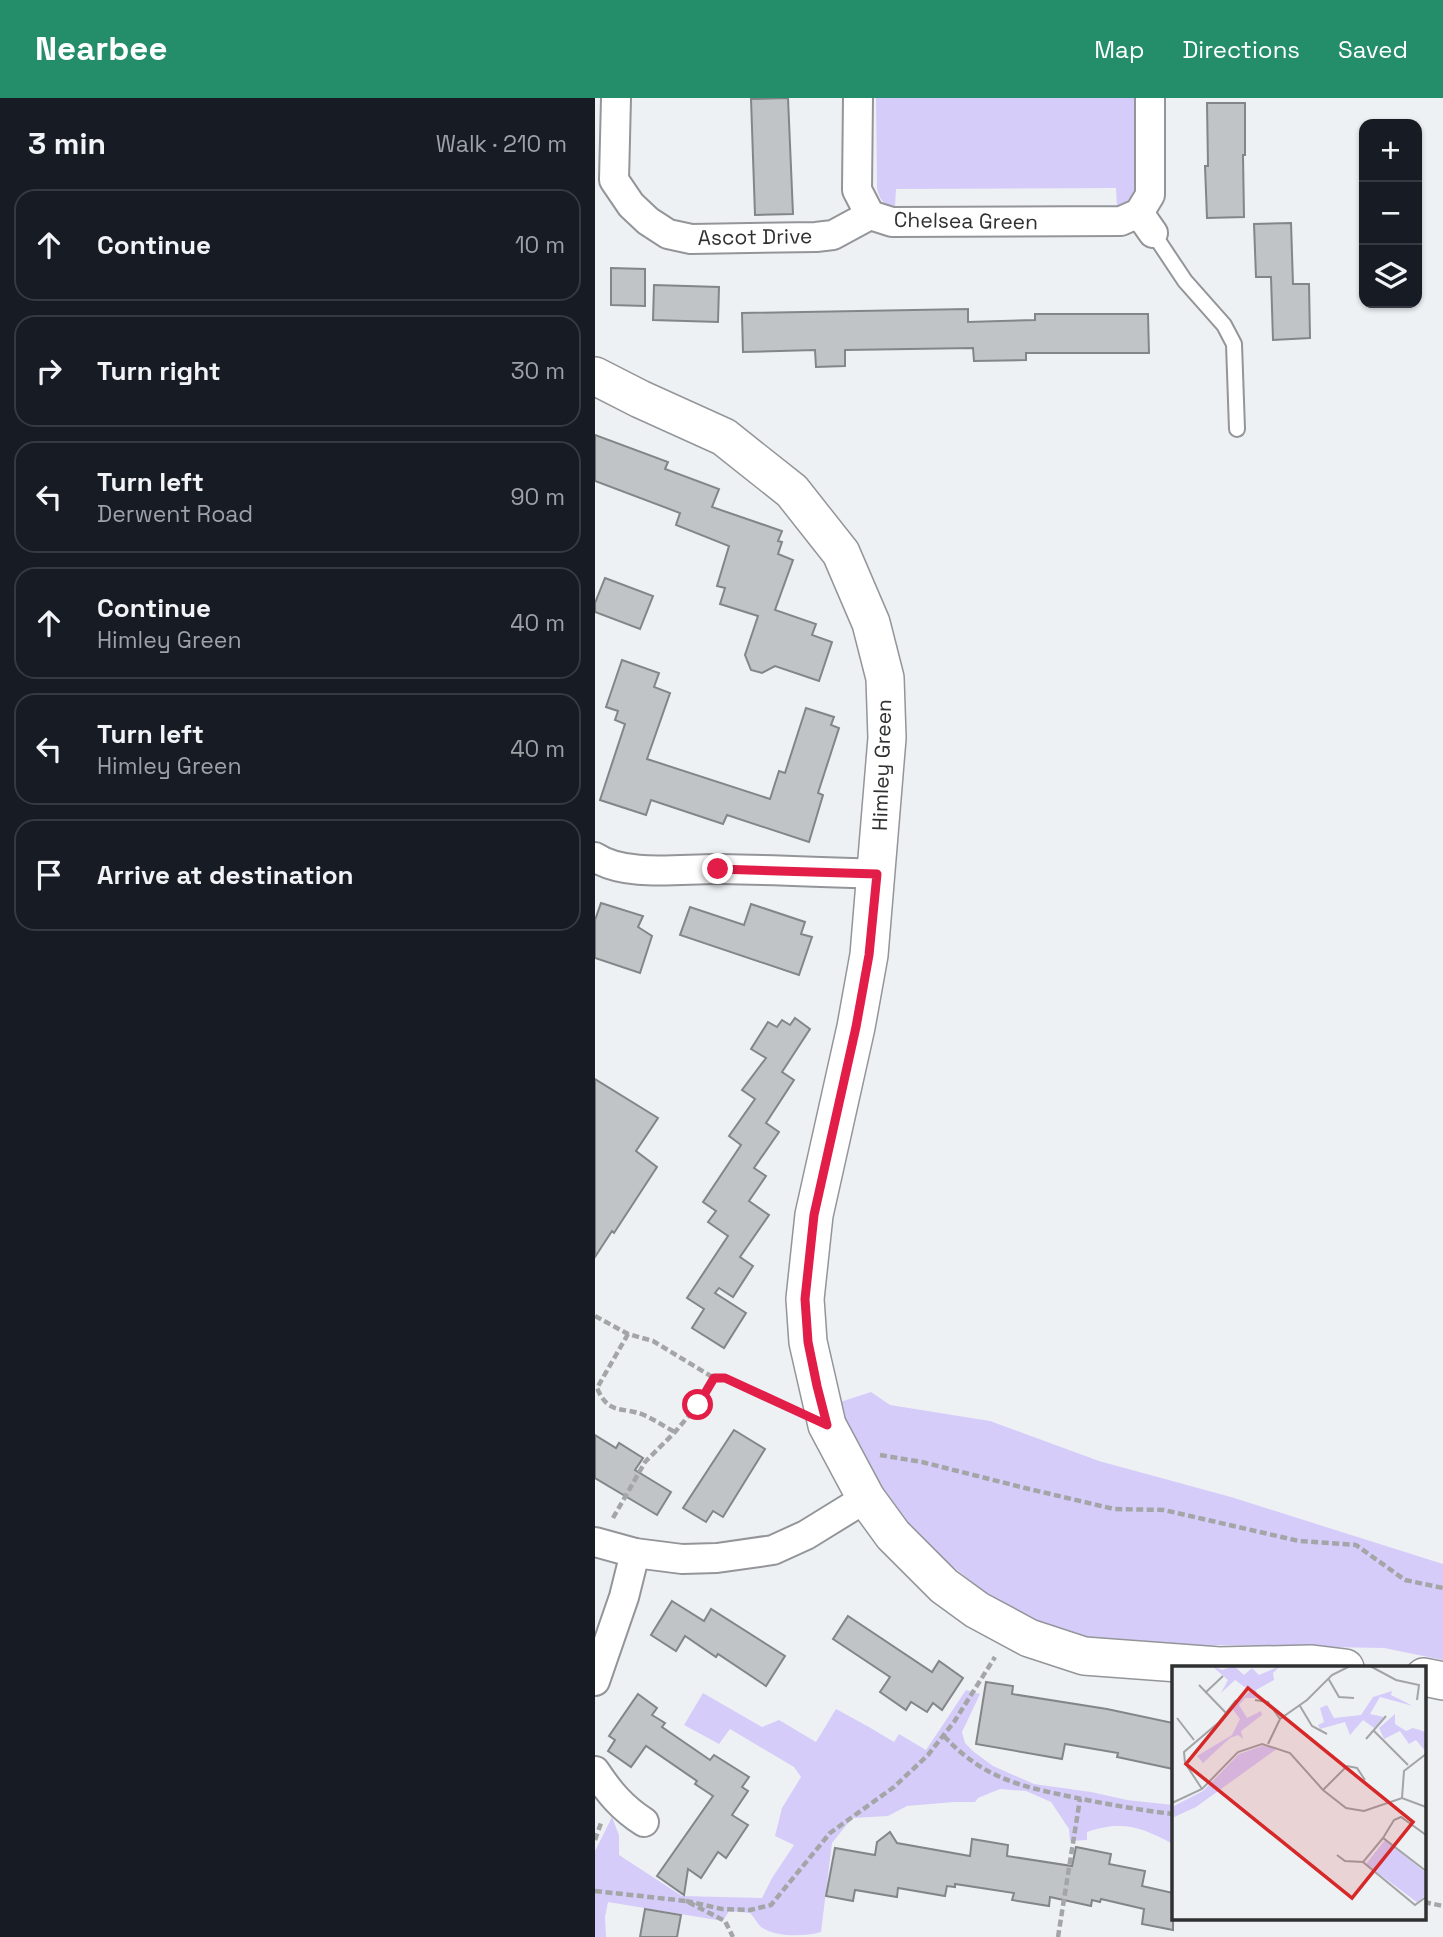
<!DOCTYPE html>
<meta charset="utf-8">
<style>
body{margin:0;font-family:"Space Grotesk",sans-serif;background:#20242c;color:#f1f3f6}
.controls{position:absolute;right:21px;top:21px;display:grid;overflow:hidden;border-radius:14px;box-shadow:0 2px 5px #0004}
.controls button{width:63px;height:63px;display:grid;place-items:center;padding:0;border:0;border-bottom:2px solid #363941;background:#171b24;color:#f1f3f6;font:35px sans-serif}
.stop{position:absolute;width:21px;height:21px;margin:-16px;border:5px solid #e11d48;border-radius:50%;background:#fff}
.stop.end{background:#e11d48;border-color:#fff;box-shadow:0 2px 7px #0008}
.list{margin:0;padding:0;list-style:none}
h2{display:flex;justify-content:space-between;align-items:center;height:91px;margin:0;padding:0 28px;font-size:30px}
h2 small{font-size:23px;font-weight:400;color:#9ea1a6}
.list li{display:grid;grid-template-columns:46px 1fr auto;gap:21px;align-items:center;box-sizing:border-box;height:112px;margin:0 14px 14px;padding:0 14px;border:2px solid #363941;border-radius:21px}
.list b{display:block;font-size:26px;white-space:nowrap}
.list p{margin:0;font-size:23px;white-space:nowrap;color:#9ea1a6}
.list em{font-size:23px;font-style:normal;color:#9ea1a6}
.icon{flex:none;width:38px;height:38px;fill:none;stroke:currentColor;stroke-width:2;stroke-linecap:round;stroke-linejoin:round}
.map{position:relative;flex:none;width:848px;height:1839px;overflow:hidden}
header{display:flex;align-items:center;gap:42px;box-sizing:border-box;height:98px;padding:0 35px;background:#248d6a;color:#fff}
header strong{font-size:33px}
nav{display:flex;gap:38px;margin-inline-start:auto;font-size:24px}
main{display:flex}
aside{flex:1;background:#171b24}
.map>svg:first-child{display:block}
</style>
<header>
<strong>Nearbee</strong>
<nav><a>Map</a><a>Directions</a><a>Saved</a></nav>
</header>
<main>
<aside>
<h2>3 min<small>Walk · 210 m</small></h2>
<ul class="list">
<li><svg class="icon" aria-label="ahead" viewBox="0 0 24 24"><path d="M12 20V5M6 11l6-6 6 6"/></svg><div><b>Continue</b></div><em>10 m</em></li>
<li><svg class="icon" aria-label="right" viewBox="0 0 24 24"><path d="M7 20v-9h11M14 6l5 5-5 5"/></svg><div><b>Turn right</b></div><em>30 m</em></li>
<li><svg class="icon" aria-label="left" viewBox="0 0 24 24"><path d="M17 20v-9H6M10 6l-5 5 5 5"/></svg><div><b>Turn left</b><p>Derwent Road</p></div><em>90 m</em></li>
<li><svg class="icon" aria-label="ahead" viewBox="0 0 24 24"><path d="M12 20V5M6 11l6-6 6 6"/></svg><div><b>Continue</b><p>Himley Green</p></div><em>40 m</em></li>
<li><svg class="icon" aria-label="left" viewBox="0 0 24 24"><path d="M17 20v-9H6M10 6l-5 5 5 5"/></svg><div><b>Turn left</b><p>Himley Green</p></div><em>40 m</em></li>
<li><svg class="icon" aria-label="arrive" viewBox="0 0 24 24"><path d="M6 21V4h12l-3 4 3 4H6"/></svg><div><b>Arrive at destination</b></div></li>
</ul>
</aside>
<div class="map">
<svg width="848" height="1839" viewBox="0 0 848 1839">
<rect width="100%" height="100%" fill="#eef1f4"/>
<g fill="#d5ccfa">
<path d="M281 0H541V91L532 104 526 108H522L521 90 301 91 300 109C289 109 284 100 282 90Z"/>
<path d="M276 1294 295 1307 395 1323 504 1363 636 1399 848 1466V1562L789 1550 623 1547 562 1552 495 1540 442 1523 392 1496 340 1454 314 1428 289 1396 255 1336 242 1305Z"/>
<path d="M371 1592 385 1596 367 1634 370 1645 379 1654 398 1668 439 1686 496 1694 532 1702 578 1707V1746C546 1729 528 1722 492 1734V1742L475 1743 474 1731 456 1704 431 1693 405 1691 383 1700 380 1704H359L312 1708 293 1718 257 1720 237 1745 226 1834C208 1839 180 1839 166 1829 162 1825 159 1819 155 1815L134 1813 128 1823 13 1804 10 1819 11 1839H0V1753L17 1719 24 1737V1757L87 1798 167 1800 177 1780 199 1747 180 1738 187 1710 206 1679 199 1669 135 1631 124 1646 89 1627 108 1595 167 1629 184 1622 221 1644 241 1611 274 1629 299 1644 304 1636 331 1652Z"/>
</g>
<g fill="#c0c4c7" stroke="#828688" stroke-width="2">
<path d="M193 0 198 116 160 117 156 1Z"/>
<path d="M612 5H650V57H648L649 119 612 120 610 68H613Z"/>
<path d="M696 125 698 186H714L715 240 678 242 676 179H661L659 126Z"/>
<path d="M16 170 50 171V208L16 207Z"/>
<path d="M59 187 124 189 123 224 58 222Z"/>
<path d="M373 211V224L440 222V216H553L554 255H431V262L379 263 378 250 250 252V268L221 269 220 252 148 254 147 215Z"/>
<path d="M0 337 73 364 70 371 124 391 117 409 187 433 183 443 187 444 183 456 198 462 180 512 221 526 217 537 237 544 224 583 180 568 167 575 156 572 150 557 163 518 125 506 130 490 122 488 134 448 81 427 85 415 0 383Z"/>
<path d="M10 480 58 498 45 531 0 514V505Z"/>
<path d="M27 562 64 575 59 589 75 595 52 661 175 701 184 673 190 675 211 610 239 619 236 627 244 630 223 695 228 697 214 744 132 717 128 726 56 702 51 717 5 702 30 626 20 622 23 613 11 609Z"/>
<path d="M6 805 48 818 43 829 57 838 45 875 0 860V822Z"/>
<path d="M156 806 210 824 206 836 217 839 204 877 85 837 95 809 149 827Z"/>
<path d="M200 920 215 931 187 974 199 982 171 1025 184 1034 159 1070 171 1078 154 1103 174 1117 145 1159 158 1168 138 1199 124 1190 120 1195 151 1215 129 1250 97 1230 109 1211 92 1200 133 1138 113 1124 121 1113 108 1104 146 1047 134 1038 160 1001 147 992 171 960 156 951 173 924 182 929 187 922 195 927Z"/>
<path d="M0 981 63 1020 41 1053 62 1069 19 1135 17 1133 0 1159Z"/>
<path d="M139 1332 170 1351 128 1419 118 1413 111 1424 88 1410Z"/>
<path d="M0 1337 21 1350 24 1345 48 1360 40 1372 76 1394 62 1417 0 1380Z"/>
<path d="M77 1503 109 1523 116 1511 190 1558 171 1588 123 1556 121 1559 90 1538 81 1553 56 1537Z"/>
<path d="M253 1518 337 1574 344 1563 368 1580 347 1612 338 1605 332 1614 316 1604 311 1612 285 1594 295 1579 238 1541Z"/>
<path d="M391 1584 418 1588 417 1596 512 1611 578 1625V1671L522 1659 523 1655 470 1646 467 1661 381 1646Z"/>
<path d="M43 1596 62 1610 57 1617 70 1625 67 1629 115 1662 119 1657 154 1679 147 1689 153 1693 137 1717 153 1727 131 1760 123 1754 106 1780 93 1771 89 1797 62 1778 118 1698 100 1686 102 1683 51 1648 36 1669 13 1653 20 1642 14 1638Z"/>
<path d="M295 1734 302 1745 375 1758 377 1741 413 1747 412 1758 477 1768 481 1749 516 1756 514 1766 550 1773 547 1788 578 1795V1832L547 1826 549 1811 506 1801 505 1804 497 1802 496 1808 455 1799 454 1808 417 1802 419 1795 360 1786V1789L352 1788 350 1798 303 1790 302 1799 260 1792 258 1803 231 1798 240 1750 280 1757 282 1744Z"/>
<path d="M50 1811 86 1817 82 1839H45Z"/>
</g>
<g fill="none" stroke-linecap="round" stroke-linejoin="round">
<defs>
<path id="service" d="M558 135 590 183 629 227 639 246 642 331"/>
<g id="minor">
<path d="M21 0 19 82 36 107 53 123 73 136 96 141 221 139 238 137 275 117"/>
<path d="M263 0 262 92 275 117 297 124 526 123 544 115 555 97V0"/>
<path d="M544 115 558 135"/>
<path d="M0 759C31 780 89 770 126 771 178 772 230 774 282 776"/>
<path d="M0 1444 40 1455 87 1461 122 1460 178 1452 211 1437 271 1400"/>
<path d="M0 1583 29 1499 40 1455"/>
<path d="M0 1673C14 1694 27 1710 49 1724"/>
</g>
<g id="tertiary">
<path d="M0 278 45 301 129 339 197 393 246 455 276 525 290 580 292 640 274 857 261 929 219 1117 210 1201 213 1244 232 1327 271 1400 298 1437 349 1488 382 1512 434 1540 489 1558 624 1568 717 1566 750 1570"/>
<path d="M829 1579 848 1583"/>
</g>
</defs>
<use href="#service" stroke="#939599" stroke-width="18"/>
<use href="#minor" stroke="#939599" stroke-width="32"/>
<use href="#tertiary" stroke="#939599" stroke-width="40"/>
<g stroke="#a3a5a7" stroke-width="4.5" stroke-dasharray="7 3.5" stroke-linecap="butt">
<path d="M0 1218 33 1236 58 1243 119 1280 130 1281 196 1311"/>
<path d="M33 1236 2 1290C14 1318 27 1308 49 1317 60 1322 70 1329 80 1334"/>
<path d="M285 1357 327 1364 430 1390 519 1411 569 1412 704 1443 761 1447 810 1482 848 1490"/>
<path d="M18 1420 50 1364 80 1334 103 1307 119 1280"/>
<path d="M349 1638C388 1680 424 1688 477 1699 511 1706 544 1712 578 1716"/>
<path d="M0 1742 6 1725"/>
<path d="M0 1793 91 1803 130 1823 138 1839"/>
<path d="M91 1803 127 1811 155 1812 176 1807 235 1735 299 1689 333 1657 359 1624 400 1559"/>
<path d="M829 1804 848 1808"/>
<path d="M463 1839 485 1701"/>
</g>
<use href="#service" stroke="#fff" stroke-width="14"/>
<use href="#minor" stroke="#fff" stroke-width="28"/>
<use href="#tertiary" stroke="#fff" stroke-width="37"/>
</g>
<g fill="none" stroke-linecap="round" stroke-linejoin="round">
<path stroke="#e11d48" stroke-width="9" d="M103 1307 119 1280H130L232 1327 222 1288 213 1244 210 1201 219 1117 261 929 274 857 282 776 123 771"/>
</g>
<g text-anchor="middle" stroke-width="5" stroke-linejoin="round" paint-order="stroke">
<g font-size="21" fill="#2f3031" stroke="#fff">
<text transform="translate(371 123) rotate(1)" y="7">Chelsea Green</text>
<text transform="translate(160 139) rotate(-1)" y="7">Ascot Drive</text>
<text transform="translate(287 667) rotate(-88)" y="7">Himley Green</text>
</g>
</g>
<g transform="translate(577 1568)">
<rect width="254" height="254" fill="#eef1f4"/>
<path d="M40 0 50 4 62 0 72 9 80 2 87 9 108 0 101 7 102 14 84 24 86 32H73L67 39 75 52 89 45 90 49 69 65 71 73 66 69 58 72 31 97 25 90 60 69 68 53 60 42 78 25 63 14 49 27 56 14ZM220 25 219 29 241 40 208 31 198 48 212 51 202 62 191 54 178 69 173 56 148 63 146 59 152 56 148 42 155 39 162 52 189 49 201 31ZM223 48V58L234 65 241 62 254 66V86L244 74 237 78 228 65 212 73 207 62ZM90 80 106 82 24 141 0 152V141L31 125 67 88ZM213 174 254 207V228L246 237 194 198Z" fill="#d5ccfa"/>
<path fill="none" stroke="#a2a4a6" stroke-width="2" d="M198 0 224 14 247 19 245 34M156 12 167 31 182 32M27 19 54 47M33 27 51 10M83 34 96 36 108 53M128 40 140 60 155 68M5 52 22 74M202 65 236 99M194 73 214 50M96 78 108 53 135 34 160 9 178 0M30 123 13 97 12 86 46 57 64 34M151 124 175 100 185 102 193 114M230 132 232 105 254 88M0 137 30 123 66 86 90 78 118 87 151 124 174 142 192 145 230 132 254 141M211 172 222 154 229 151 254 169M165 189 173 195 191 196M254 205 211 172 191 196 243 239 254 231"/>
<path fill="#d62828" fill-opacity="0.15" stroke="#d62828" stroke-width="3.5" d="M76 22 241 156 180 232 14 98Z"/>
<rect width="254" height="254" fill="none" stroke="#2f3031" stroke-width="3.5"/>
</g>
</svg>
<div class="controls">
<button>+</button>
<button>−</button>
<button><svg class="icon" aria-label="layers" viewBox="0 0 24 24"><path d="M12 4l9 5-9 5-9-5zM3 14l9 5 9-5"/></svg></button>
</div>
<div class="stop" style="left:103px;top:1307px"></div>
<div class="stop end" style="left:123px;top:771px"></div>
</div>
</main>
